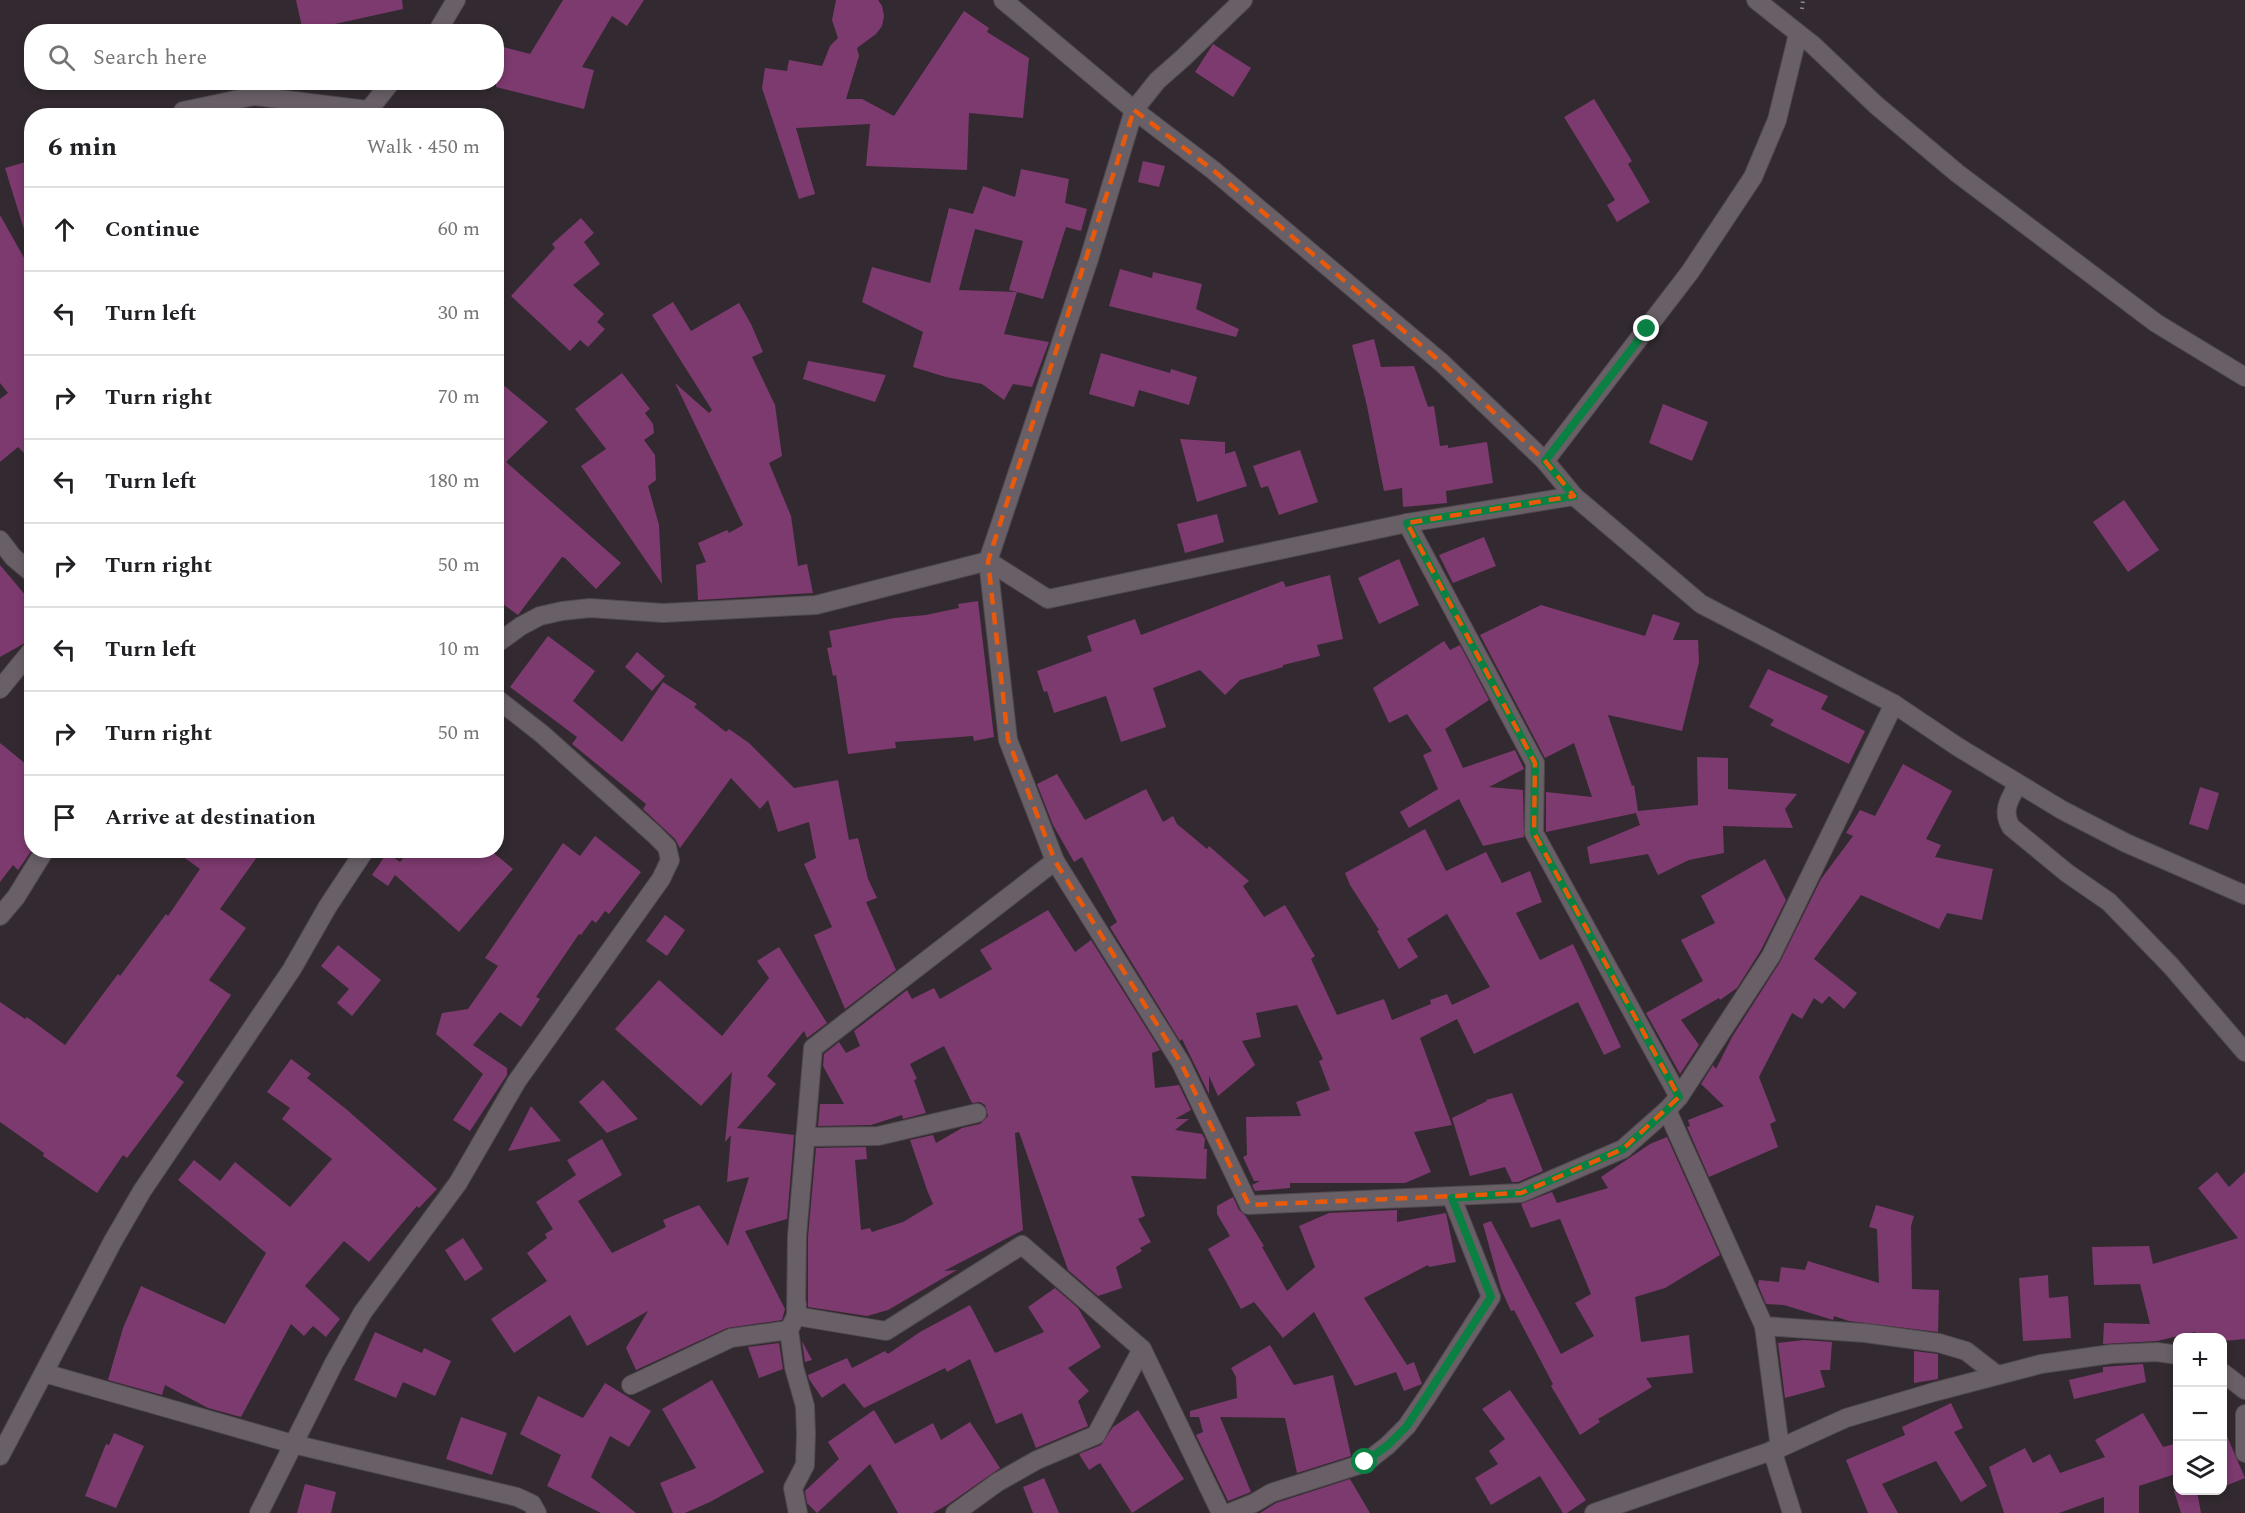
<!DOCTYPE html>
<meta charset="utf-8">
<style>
body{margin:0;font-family:Spectral,serif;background:#f6f6f6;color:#202124}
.controls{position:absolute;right:18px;bottom:18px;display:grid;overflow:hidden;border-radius:12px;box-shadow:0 3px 9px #0003}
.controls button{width:54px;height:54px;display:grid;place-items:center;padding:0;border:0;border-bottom:2px solid #e0e0e0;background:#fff;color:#202124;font:30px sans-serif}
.stop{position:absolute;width:18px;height:18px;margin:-14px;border:4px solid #0b8043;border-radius:50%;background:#fff}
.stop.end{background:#0b8043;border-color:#fff;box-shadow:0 2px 6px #0008}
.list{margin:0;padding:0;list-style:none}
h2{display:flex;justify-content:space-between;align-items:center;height:78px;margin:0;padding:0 24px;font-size:26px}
h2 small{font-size:20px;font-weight:400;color:#757577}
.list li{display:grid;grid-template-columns:39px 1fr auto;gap:18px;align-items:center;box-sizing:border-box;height:84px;padding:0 24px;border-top:2px solid #e0e0e0}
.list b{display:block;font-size:22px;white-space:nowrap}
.list em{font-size:20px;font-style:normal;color:#757577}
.icon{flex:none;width:33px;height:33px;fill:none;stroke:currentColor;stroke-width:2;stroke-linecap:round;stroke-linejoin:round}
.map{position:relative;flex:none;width:2245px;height:1513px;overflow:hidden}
.search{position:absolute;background:#fff;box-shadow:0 3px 9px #0003;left:24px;top:24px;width:480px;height:66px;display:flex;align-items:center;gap:15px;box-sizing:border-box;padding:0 21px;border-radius:24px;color:#757577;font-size:22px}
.panel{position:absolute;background:#fff;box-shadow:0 3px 9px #0003;left:24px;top:108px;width:480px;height:750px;border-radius:24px}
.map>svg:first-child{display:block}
</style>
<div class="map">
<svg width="2245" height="1513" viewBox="0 0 2245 1513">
<rect width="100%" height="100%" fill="#322a30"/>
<g fill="#7d3a6f" fill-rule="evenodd">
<path d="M296 0H402L403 9 303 31Z"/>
<path d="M563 0H644L627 26 612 16 582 67 594 70 584 109 496 87V45L530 54Z"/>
<path d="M836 0H878L882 6 884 16 882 26 876 34 857 48 859 56 846 99H862L894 116 964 11 989 28 987 32 1029 58 1023 118 969 113 967 170 866 166 870 124 796 128 815 194 799 199 762 88 765 68 787 71 789 60 822 66 830 46 838 38 832 20Z"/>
<path d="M1213 44 1251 68 1233 97 1195 72Z"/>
<path d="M1594 99 1632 161 1628 164 1650 202 1617 222 1607 205 1615 200 1564 117Z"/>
<path d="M32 160V238L27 239 5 168Z"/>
<path d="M1143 161 1165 166 1159 187 1138 182Z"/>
<path d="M1021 169 1069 179 1065 203 1087 209 1081 231 1066 227 1043 299 1017 292 1004 334 1049 342 1032 387 1013 384 1004 400 982 384 946 377 913 367 923 332 862 302 872 267 930 283 949 208 973 214 983 186 1015 197ZM975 229 1023 241 1009 290 1017 292 959 290Z"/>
<path d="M0 215 32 272V461L18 447 0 462V399L8 393 0 383Z"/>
<path d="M581 218 594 233 584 242 600 264 573 285 604 314 597 322 605 329 588 347 580 340 570 351 511 296 555 248 552 244Z"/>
<path d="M1120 269 1152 278 1153 272 1202 284 1196 309 1239 329 1236 337 1109 306Z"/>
<path d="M673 302 691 331 739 303 751 324 763 352 752 357 775 405 782 456 769 463 791 516 798 566 807 564 813 593 698 600 696 565 706 562 698 543 727 530 729 533 743 525 675 383 709 413 712 410 652 315Z"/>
<path d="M1374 339 1381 367 1414 366 1428 407 1434 406 1440 446 1448 445V448L1487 442 1493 483 1446 491 1447 503 1403 507 1402 488 1384 491 1367 406 1352 345Z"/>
<path d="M1101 353 1170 373 1171 369 1197 377 1189 405 1139 390 1134 407 1089 394Z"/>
<path d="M808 361 886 375 875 402 803 379Z"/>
<path d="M622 373 650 409 645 413 653 424 654 433 644 440 655 455 656 480 648 486 659 525 662 584 581 466 606 449 575 409Z"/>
<path d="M496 379 548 422 506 462 621 563 596 589 565 558 562 557 518 615 496 599Z"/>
<path d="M1663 404 1708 422 1692 461 1649 443Z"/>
<path d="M1180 439 1225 442V454L1235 451 1247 486 1197 502Z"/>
<path d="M1300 450 1318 502 1279 515 1268 486 1261 488 1253 466Z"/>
<path d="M2124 500 2159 550 2128 572 2093 522Z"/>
<path d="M1217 514 1224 542 1185 553 1177 524Z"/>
<path d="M1484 537 1496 566 1453 583 1439 555Z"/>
<path d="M1399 559 1419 605 1379 624 1358 578Z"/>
<path d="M0 565 32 603V639L0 657Z"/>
<path d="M1330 575 1343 639 1317 645 1320 656 1283 665V667L1240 680 1225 695 1200 670 1153 688 1166 727 1121 742 1106 696 1054 713 1047 691 1044 692 1037 671 1092 651 1087 636 1135 619 1141 635 1283 581 1286 587Z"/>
<path d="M978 601 994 737 974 741 973 736 895 742 896 748 848 754 836 675 833 676 827 648 832 647 829 631 894 618 926 615 959 608 958 604Z"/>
<path d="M1541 605 1645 636 1653 614 1680 623 1673 640H1698L1699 662 1682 731 1608 715 1632 786 1634 785 1638 811 1698 805 1697 757 1728 758V789L1797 794 1785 809 1793 828 1723 826 1724 853 1689 860 1658 875 1648 854 1590 864 1587 847 1640 825 1636 813 1546 832V792L1592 797 1574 743 1545 758 1480 635Z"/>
<path d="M548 636 595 671 573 701 622 742 663 682 697 704 694 707 726 732 729 729 749 743 794 788 838 780 849 840 858 838 868 879 877 898 866 902 896 970 845 1009 814 935 832 927 804 864 816 858 809 822 778 832 768 800 760 809 731 778 680 848 675 839 643 809 646 804 572 744 577 737 510 687Z"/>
<path d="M1444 641 1450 650 1460 645 1489 700 1445 729 1463 768 1515 750 1524 769 1489 787 1523 790 1524 837 1483 846 1459 799 1409 828 1400 812 1438 789 1423 755 1432 751 1407 714 1389 723 1373 688Z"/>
<path d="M637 652 665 676 652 691 625 667Z"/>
<path d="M1768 669 1828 696 1821 709 1865 731 1849 764 1770 725 1774 720 1749 707Z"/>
<path d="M0 743 32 769V850L18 870 13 865 0 882Z"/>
<path d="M1903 764 1952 791 1926 839 1941 845 1935 857 1993 869 1982 920 1947 913 1939 929 1861 895 1814 959 1857 993 1844 1009 1829 996 1822 1004 1814 998 1802 1019 1792 1013 1759 1077 1776 1121 1770 1124 1778 1147 1709 1177 1687 1127 1690 1126 1688 1120 1724 1106 1701 1084 1713 1065 1716 1069 1732 1037 1780 962 1821 879 1853 836 1846 833 1860 810 1875 816Z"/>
<path d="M1057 774 1085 820 1146 789 1163 822 1173 816 1177 824 1207 849 1209 846 1249 881 1243 886 1264 917 1285 905 1315 956 1311 959 1337 1015 1384 999 1392 1020 1431 1004 1430 1000 1447 994 1452 1005 1490 987 1447 914 1407 939 1418 957 1399 969 1377 931 1379 930 1350 885 1345 873 1425 829 1446 871 1486 852 1502 883 1530 871 1542 902 1516 913 1540 960 1573 944 1621 1047 1604 1055 1578 1002 1474 1054 1457 1019 1420 1038 1452 1125 1414 1132 1431 1172 1405 1183H1290V1188L1255 1191 1252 1185 1260 1181H1254L1243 1157 1247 1155 1246 1117 1301 1116 1296 1102 1330 1090 1319 1061 1323 1059 1297 1005 1256 1013 1261 1037 1242 1041 1255 1065 1218 1096 1209 1076V1094L1182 1039 1180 1041 1110 927 1117 922 1082 857 1074 862 1053 825 1037 784Z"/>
<path d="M2200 787 2219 793 2208 830 2189 824Z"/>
<path d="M595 836 641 872 609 914 605 911 596 923 592 920 581 935 579 934 536 997 540 999 521 1027 500 1012 473 1045 507 1068V1075L470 1131 453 1120 483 1074 436 1034 442 1013 468 1009 498 966 485 958 563 843 580 856Z"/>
<path d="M174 850H262L220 909 246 928 209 980 231 995 176 1076 184 1082 127 1158 123 1155 97 1193 43 1156 44 1153 0 1122V1002L25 1019 27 1017 65 1045 118 974 120 976 166 914 168 916 200 869Z"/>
<path d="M410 850H490L513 869 459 932 395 875 388 886 372 875 387 853 400 862Z"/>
<path d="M1765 859 1786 900 1761 950 1737 988 1720 1000 1719 998 1681 1020 1699 1045 1680 1074 1646 1013 1703 981 1681 940 1715 923 1701 896Z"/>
<path d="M1048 910 1075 952 1091 940 1160 1050 1152 1053 1155 1088 1179 1085 1191 1110 1175 1119H1189L1175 1130 1202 1134 1205 1139 1204 1149H1207L1206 1179 1131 1176 1145 1216 1138 1219 1151 1242 1140 1248 1142 1251 1116 1267 1122 1288 1098 1296 1068 1270 1019 1132 1015 1133 1023 1230 944 1271 957 1270 888 1310 867 1316 808 1307V1237L816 1148 866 1147 867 1159 855 1160 861 1230 870 1228 872 1232 903 1222 933 1204 927 1190 910 1140 933 1135 936 1143 962 1128 980 1124 988 1116 985 1105 980 1102 972 1103 944 1046 910 1064 917 1079 914 1080 926 1113 903 1119 902 1115 871 1125 818 1126 820 1104H844L823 1066 824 1054 839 1042 846 1053 860 1046 854 1031 907 990 912 999 934 988 940 999 992 969 980 950Z"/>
<path d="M665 915 685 930 667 956 646 941Z"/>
<path d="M338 945 381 980 352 1016 337 1003 349 989 321 966Z"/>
<path d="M779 947 827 1023 807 1038 804 1031 767 1076 776 1084 737 1128 794 1135 787 1219 745 1231 785 1309 782 1320 727 1328 636 1370 626 1348 648 1311 587 1346 570 1315 514 1353 491 1319 547 1281 527 1253 547 1238 545 1234 553 1229 536 1202 576 1175 567 1160 602 1139 622 1175 578 1201 612 1253 666 1227 663 1220 699 1205 728 1246 749 1177 727 1182 731 1135 725 1142 732 1072 701 1106 615 1029 659 980 722 1036 769 978 757 961Z"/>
<path d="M291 1059 311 1074 307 1078 346 1109 437 1189 419 1208 417 1206 369 1262 344 1241 305 1286 340 1319 326 1337 313 1326 304 1336 291 1324 241 1417 208 1408 165 1385 162 1395 108 1380 123 1328 141 1286 225 1324 266 1253 178 1180 194 1160 220 1181 235 1162 290 1207 332 1159 282 1119 290 1108 267 1092Z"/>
<path d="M603 1080 638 1119 607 1133 579 1102Z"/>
<path d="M1512 1093 1543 1171 1518 1182H1512L1505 1167 1470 1176 1452 1118 1487 1101 1486 1100Z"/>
<path d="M531 1106 561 1141 508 1151Z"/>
<path d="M1667 1137 1720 1255 1665 1288 1635 1297 1641 1342 1689 1335 1693 1373 1646 1378 1652 1387 1598 1419 1600 1422 1580 1435 1551 1386 1553 1384 1514 1310 1511 1311 1501 1289 1483 1224 1491 1221 1561 1354 1594 1336 1575 1303 1591 1294 1560 1219 1531 1228 1521 1204 1552 1192 1557 1203 1608 1188 1601 1177 1650 1144Z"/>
<path d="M2217 1172 2229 1187 2245 1172V1339L2224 1341V1338H2196L2195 1332 2157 1341 2103 1344 2104 1323 2150 1324 2140 1284 2094 1285 2092 1247 2149 1246 2153 1264 2238 1238 2198 1188Z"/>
<path d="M1233 1197 1239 1210 1245 1215 1264 1246 1262 1247 1287 1291 1315 1267 1299 1226 1329 1213 1397 1210V1222L1446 1213 1456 1262 1429 1267 1428 1265 1364 1298 1407 1365 1414 1362 1422 1384 1404 1391 1396 1372 1355 1386 1314 1312 1283 1338 1254 1302 1241 1309 1208 1249 1230 1236 1217 1214V1206Z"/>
<path d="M1876 1205 1914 1216 1911 1226 1912 1289 1939 1290 1938 1332 1849 1321 1834 1316 1833 1320 1784 1305 1766 1304 1758 1285 1759 1280 1779 1282 1781 1267 1805 1270 1808 1261 1879 1283 1877 1229 1869 1227Z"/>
<path d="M463 1238 483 1269 465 1281 445 1250Z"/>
<path d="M2048 1275 2049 1298 2068 1296 2071 1338 2023 1341 2019 1278Z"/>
<path d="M1055 1288 1078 1308 1101 1347 1068 1368 1089 1391 1078 1401 1088 1426 1036 1448 1022 1413 996 1424 970 1359 947 1372 945 1368 864 1408 844 1383 822 1398 809 1379 808 1375 847 1358 852 1368 885 1351 888 1354 920 1332 970 1305 995 1353 1044 1332 1028 1307Z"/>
<path d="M375 1332 422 1353 424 1348 451 1361 435 1396 403 1382 396 1398 354 1380Z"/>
<path d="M1804 1340 1832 1342 1830 1370H1820L1825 1387 1785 1398 1778 1343Z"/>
<path d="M802 1341 812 1360 805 1362Z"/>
<path d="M779 1343 783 1369 759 1378 748 1347Z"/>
<path d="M1270 1345 1294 1385 1333 1375 1351 1456 1297 1473 1285 1418 1220 1417 1251 1492 1228 1501 1196 1435 1203 1432 1199 1417H1190V1411L1237 1398 1236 1377 1231 1368Z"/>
<path d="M1914 1351 1938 1354V1379L1914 1383Z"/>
<path d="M2143 1364 2146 1382 2074 1399 2069 1380 2103 1372V1367Z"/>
<path d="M712 1380 764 1472 710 1502 685 1513H673L660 1483 696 1468 662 1409Z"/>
<path d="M605 1383 651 1411 629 1447 610 1436 591 1477 636 1513H601L547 1486 561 1455 520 1434 538 1396 583 1418Z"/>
<path d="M1510 1390 1586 1500 1567 1513H1563L1540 1476 1491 1505 1475 1478 1498 1464 1489 1451 1505 1439 1482 1409Z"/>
<path d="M1951 1403 1963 1428 1954 1432 1987 1486 1961 1502 1936 1461 1882 1484 1898 1513H1868L1846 1460 1905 1435 1902 1427Z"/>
<path d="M874 1410 895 1444 933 1423 941 1440 970 1422 1000 1468 947 1505 933 1513H898L870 1464 817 1513 807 1503 805 1491 839 1459 828 1442Z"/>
<path d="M1138 1410 1184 1479 1132 1513 1100 1463 1089 1470 1079 1454 1101 1445 1113 1427Z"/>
<path d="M2143 1413 2163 1447 2178 1443V1473L2139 1486V1513H2104V1497L2059 1513H2004L1989 1467 2025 1448 2033 1463 2050 1454 2060 1473 2105 1457 2095 1440Z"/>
<path d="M461 1417 507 1433 492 1475 446 1459Z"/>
<path d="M2223 1427 2245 1478 2223 1487Z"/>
<path d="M114 1433 144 1446 116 1508 85 1496 106 1444 109 1445Z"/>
<path d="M1044 1478 1059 1513H1033L1023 1487Z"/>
<path d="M1350 1479 1370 1513H1260L1276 1503Z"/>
<path d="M305 1484 336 1492 331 1513H297Z"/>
<path d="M2174 1491H2197L2201 1513H2181Z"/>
</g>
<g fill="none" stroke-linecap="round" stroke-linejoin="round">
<defs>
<g id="street">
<path d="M1003 0 1134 110 1213 170 1442 363 1545 461 1574 496 1701 604 1894 704 1958 747 2062 810 2126 843 2245 895"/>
<path d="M1243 0 1183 58 1157 81 1134 110 1089 259 988 561 1008 740 1055 861 1181 1063 1249 1205 1521 1193 1623 1149 1667 1110 1679 1097 1771 956 1894 704"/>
<path d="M1756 0 1813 45 1876 105 1957 173 2156 323 2245 377"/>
<path d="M437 32 456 0"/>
<path d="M183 111 254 96 367 110"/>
<path d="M364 116 391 82"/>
<path d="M1545 461 1690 272 1753 177 1777 120 1798 34"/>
<path d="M1407 523 1535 763 1534 833 1679 1097"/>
<path d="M0 540 13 557 32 573"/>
<path d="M496 644 521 626 540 616 562 611 590 608 663 613 816 605 988 561 1048 599 1407 523 1574 496"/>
<path d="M0 689 32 650"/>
<path d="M2018 784C2010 798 2001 811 2011 827L2067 873 2109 902 2171 966 2245 1052"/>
<path d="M0 916 16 897 45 850"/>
<path d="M1667 1110 1764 1326 1865 1333 1939 1343 1966 1351 1997 1375"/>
<path d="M805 1137 878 1136 977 1113"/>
<path d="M797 1304 796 1316 886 1331 1022 1245 1142 1349 1221 1513"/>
<path d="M1764 1326 1780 1448"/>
<path d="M2222 1372 2245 1390"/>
<path d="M44 1373 293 1444 517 1497 532 1504 537 1513"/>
<path d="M631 1385 731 1338 789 1330"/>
<path d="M2245 1414V1453"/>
<path d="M1772 1450 1792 1513"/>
<path d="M0 1456 113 1241 142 1191 292 969 328 906 365 850"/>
<path d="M259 1513 334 1363 363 1312 458 1183 517 1081 661 879 670 860 667 847 654 834 542 734 496 698"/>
<path d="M798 1513 793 1488 805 1465 806 1434 805 1406 794 1367 789 1330 796 1316 797 1236 813 1048 1055 861"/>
<path d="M955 1513 998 1482 1037 1460 1096 1435 1142 1349"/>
<path d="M1229 1513 1254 1503 1271 1493 1365 1463 1388 1445 1407 1426 1428 1395 1491 1297 1452 1198"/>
<path d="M1594 1513 1780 1448 1846 1418 1934 1392 2041 1364 2111 1354 2157 1352 2178 1355"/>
</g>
</defs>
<use href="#street" stroke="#4f484d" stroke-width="20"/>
<path stroke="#8e888c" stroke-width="4" stroke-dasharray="1.5 4.5" stroke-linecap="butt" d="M1802 9 1803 0"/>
<use href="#street" stroke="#696067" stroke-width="18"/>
</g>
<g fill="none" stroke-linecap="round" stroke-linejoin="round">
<path stroke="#0b8043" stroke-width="8" d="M1365 1462 1388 1445 1407 1426 1491 1297 1452 1198 1521 1193 1623 1149 1667 1110 1679 1097 1534 833 1535 763 1407 523 1574 496 1545 461 1647 329"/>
</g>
<path fill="none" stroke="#e8590c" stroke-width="4.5" stroke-dasharray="12 8" stroke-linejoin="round" d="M1134 110 1213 170 1442 363 1545 461 1574 496 1407 523 1535 763 1534 833 1679 1097 1623 1149 1521 1193 1249 1205 1181 1063 1055 861 1008 740 988 561Z"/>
</svg>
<div class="controls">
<button>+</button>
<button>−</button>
<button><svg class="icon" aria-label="layers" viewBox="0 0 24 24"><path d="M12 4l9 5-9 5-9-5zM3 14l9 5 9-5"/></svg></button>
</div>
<div class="stop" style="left:1365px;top:1462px"></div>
<div class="stop end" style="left:1647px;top:329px"></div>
<div class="search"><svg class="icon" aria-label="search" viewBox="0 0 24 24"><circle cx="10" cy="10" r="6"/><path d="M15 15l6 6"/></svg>Search here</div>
<section class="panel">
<h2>6 min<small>Walk · 450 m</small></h2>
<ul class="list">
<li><svg class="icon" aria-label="ahead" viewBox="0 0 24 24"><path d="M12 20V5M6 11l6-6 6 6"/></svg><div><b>Continue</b></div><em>60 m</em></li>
<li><svg class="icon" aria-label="left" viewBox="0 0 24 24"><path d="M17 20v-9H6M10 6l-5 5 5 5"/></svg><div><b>Turn left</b></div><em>30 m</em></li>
<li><svg class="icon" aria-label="right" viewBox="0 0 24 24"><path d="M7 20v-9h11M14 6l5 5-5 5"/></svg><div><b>Turn right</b></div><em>70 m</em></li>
<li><svg class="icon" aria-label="left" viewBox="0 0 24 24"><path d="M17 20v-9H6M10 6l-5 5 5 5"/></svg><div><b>Turn left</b></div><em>180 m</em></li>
<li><svg class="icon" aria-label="right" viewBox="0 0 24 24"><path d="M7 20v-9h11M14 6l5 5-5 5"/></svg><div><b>Turn right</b></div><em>50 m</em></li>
<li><svg class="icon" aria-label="left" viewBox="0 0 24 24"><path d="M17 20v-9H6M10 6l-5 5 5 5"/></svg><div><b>Turn left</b></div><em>10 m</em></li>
<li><svg class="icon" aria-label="right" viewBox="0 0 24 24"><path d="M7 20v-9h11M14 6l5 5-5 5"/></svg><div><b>Turn right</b></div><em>50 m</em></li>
<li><svg class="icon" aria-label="arrive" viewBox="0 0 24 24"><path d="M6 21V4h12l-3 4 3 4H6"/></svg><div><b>Arrive at destination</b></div></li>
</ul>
</section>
</div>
